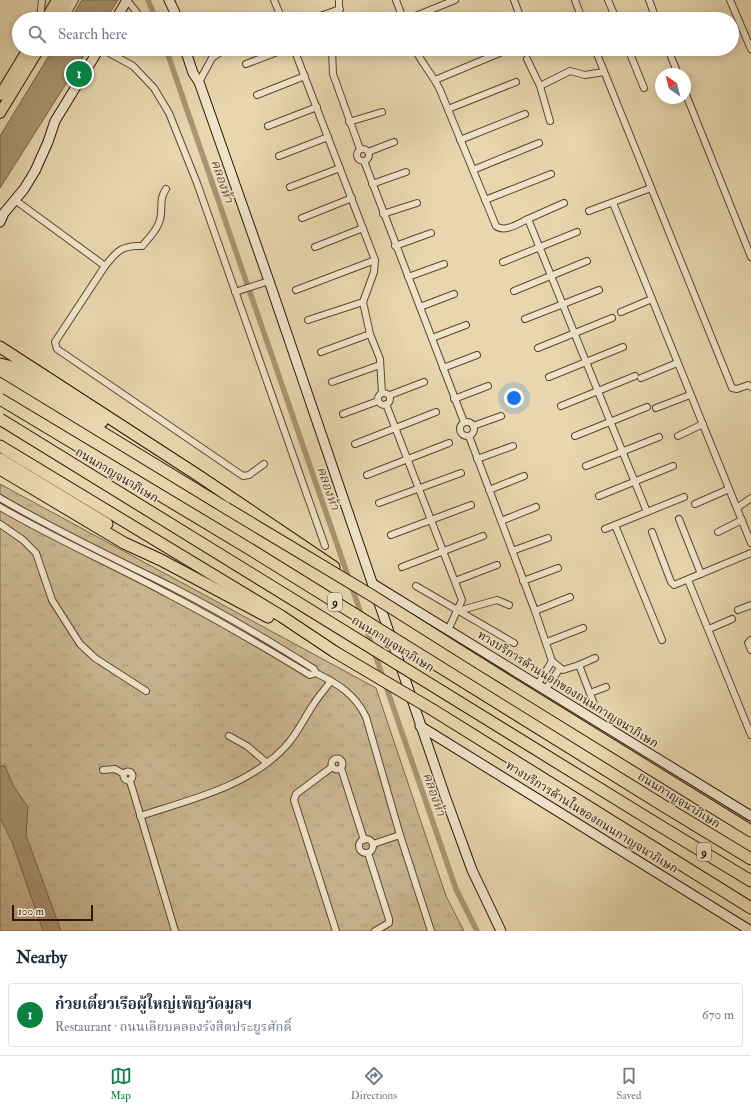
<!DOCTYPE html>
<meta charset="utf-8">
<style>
body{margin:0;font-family:"IM FELL Double Pica","Noto Serif Thai",serif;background:#f6f6f7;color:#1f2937}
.compass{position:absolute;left:655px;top:68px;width:36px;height:36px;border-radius:50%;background:#fff;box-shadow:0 2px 10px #0003;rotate:325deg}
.scale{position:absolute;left:12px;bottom:10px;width:81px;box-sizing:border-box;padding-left:4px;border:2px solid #2f1600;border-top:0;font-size:11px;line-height:14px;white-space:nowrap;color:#2f1600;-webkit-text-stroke:3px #efe4ca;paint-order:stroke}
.you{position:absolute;left:514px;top:398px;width:14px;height:14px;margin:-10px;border:3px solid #fff;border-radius:50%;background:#1a73e8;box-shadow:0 0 0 6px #1a73e833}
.badge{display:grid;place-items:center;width:26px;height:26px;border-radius:50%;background:#0b8043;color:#fff;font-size:13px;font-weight:700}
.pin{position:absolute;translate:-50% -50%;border:2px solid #fff;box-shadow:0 1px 4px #0006}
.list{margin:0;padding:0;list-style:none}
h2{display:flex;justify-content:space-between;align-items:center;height:52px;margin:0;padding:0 16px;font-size:17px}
h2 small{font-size:13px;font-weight:400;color:#747a83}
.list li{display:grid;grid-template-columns:26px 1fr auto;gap:12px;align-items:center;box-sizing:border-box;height:64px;margin:0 8px 8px;padding:0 8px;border:1px solid #e0e1e3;border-radius:4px}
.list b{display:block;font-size:15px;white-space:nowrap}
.list p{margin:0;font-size:13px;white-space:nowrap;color:#747a83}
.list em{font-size:13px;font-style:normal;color:#747a83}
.icon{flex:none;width:22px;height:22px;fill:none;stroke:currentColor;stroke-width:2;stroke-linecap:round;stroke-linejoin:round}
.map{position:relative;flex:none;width:751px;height:931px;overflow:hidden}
.search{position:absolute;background:#fff;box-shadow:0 2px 10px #0003;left:12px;right:12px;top:12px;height:44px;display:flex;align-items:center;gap:10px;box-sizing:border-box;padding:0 14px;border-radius:22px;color:#747a83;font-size:15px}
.sheet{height:124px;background:#fff}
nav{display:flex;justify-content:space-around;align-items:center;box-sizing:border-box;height:56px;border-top:1px solid #e0e1e3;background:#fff;font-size:11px;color:#747a83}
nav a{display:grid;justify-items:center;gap:2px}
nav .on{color:#0b8043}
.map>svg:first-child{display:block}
</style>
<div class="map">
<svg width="751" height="931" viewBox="0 0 751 931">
<defs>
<pattern id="grass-tufts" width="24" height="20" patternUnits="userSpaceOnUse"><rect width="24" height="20" fill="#c8b590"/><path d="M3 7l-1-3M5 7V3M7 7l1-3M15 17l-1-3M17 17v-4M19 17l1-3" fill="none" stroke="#ac9b7a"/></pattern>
</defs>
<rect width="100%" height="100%" fill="#e7d6ae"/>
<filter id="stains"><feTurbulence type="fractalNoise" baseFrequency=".005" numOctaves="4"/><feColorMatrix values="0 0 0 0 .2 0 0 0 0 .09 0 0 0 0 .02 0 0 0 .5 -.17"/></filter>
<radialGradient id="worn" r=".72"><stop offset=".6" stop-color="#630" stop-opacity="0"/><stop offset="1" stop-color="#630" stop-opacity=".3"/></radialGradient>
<path fill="url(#grass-tufts)" stroke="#7c6648" d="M0 484 376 688 446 896 464 931H0Z"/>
<g fill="#a89573" stroke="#786245">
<path d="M82 0H118L106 19H71Z"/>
<path d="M53 49H88L0 188V136Z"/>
<path d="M0 766H5L14 787 28 807 26 835 61 931H43L12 842 0 818Z"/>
</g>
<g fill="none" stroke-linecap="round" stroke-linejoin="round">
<g stroke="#a89573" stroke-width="5.5">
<path d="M148 0 156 19"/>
<path d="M166 49 456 889 477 931"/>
</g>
<defs>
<g id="street">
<path d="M127 0 138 14"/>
<path d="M274 0 282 19"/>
<path d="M339 0V19"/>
<path d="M396 0 403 19"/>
<path d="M514 0 521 19"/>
<path d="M575 0 582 19"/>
<path d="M608 0 616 19"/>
<path d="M649 0 656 19"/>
<path d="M730 0 751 49"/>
<path d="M40 19 42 0"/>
<path d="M64 19 75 0"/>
<path d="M312 19 340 9"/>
<path d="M408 19 455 0"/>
<path d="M102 49 133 66 154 88 169 113 197 183 325 546"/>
<path d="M294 49 375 260 374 272 363 302 370 334 380 359 382 393"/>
<path d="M332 49 333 74 360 149"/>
<path d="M415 49C422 64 433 75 440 90L496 226C505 233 519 223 528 219L647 512"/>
<path d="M595 49 732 388 737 389 748 385 751 387"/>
<path d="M628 49 644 88"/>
<path d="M668 49 678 74"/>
<path d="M527 59 540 86 550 121"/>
<path d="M246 64 285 49"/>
<path d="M435 80 502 52"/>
<path d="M199 82 212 58 225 49"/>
<path d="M540 86 570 71 585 75 604 72"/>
<path d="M685 92 751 257"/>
<path d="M257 95 305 76"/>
<path d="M448 109 516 82"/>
<path d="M349 122 382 112"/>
<path d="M268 126 317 107"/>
<path d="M460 140 525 114"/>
<circle cx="363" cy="155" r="6"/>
<path d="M368 152 394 142"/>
<path d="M279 156 328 137"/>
<path d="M364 161 464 422"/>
<path d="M473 170 539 143"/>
<path d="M372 184 406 172"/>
<path d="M290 187 340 168"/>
<path d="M15 200 105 266 55 342 57 349 243 476 249 475 264 464"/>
<path d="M485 200 551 174"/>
<path d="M613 203 751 543"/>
<path d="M589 211 651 188"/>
<path d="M383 214 417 203"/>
<path d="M302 218 352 198"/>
<path d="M528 219 564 203"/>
<path d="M395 246 431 233"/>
<path d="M315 247 363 228"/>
<path d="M503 262 577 232"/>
<path d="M105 266C117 251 122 245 142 246 150 237 161 226 161 213 162 203 160 198 166 189"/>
<path d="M408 277 444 264"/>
<path d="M296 290 375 260"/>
<path d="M514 291 587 261"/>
<path d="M235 292 269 281"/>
<path d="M420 307 454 294"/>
<path d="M621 312 652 299"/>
<path d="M525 319 599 290"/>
<path d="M308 320 363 302"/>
<path d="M432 338 466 325"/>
<path d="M538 348 612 318"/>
<path d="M321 352 370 334"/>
<path d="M443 368 477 355"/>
<path d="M549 377 623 347"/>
<path d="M641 378 677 363"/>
<path d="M332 382 380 365"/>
<circle cx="384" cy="399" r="6"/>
<path d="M390 395 424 382"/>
<path d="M454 399 488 386"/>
<path d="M386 404 462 600 448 630"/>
<path d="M561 406 635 376"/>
<path d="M656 408 690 395"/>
<path d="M343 414 378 401"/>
<circle cx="467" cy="429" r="7"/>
<path d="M473 426 501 416"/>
<path d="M469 436 535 611 552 661 563 670 579 665 594 704"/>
<path d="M575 436 647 407"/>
<path d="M678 436 703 424"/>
<path d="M355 444 436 412"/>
<path d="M477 459 513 446"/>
<path d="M586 466 659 437"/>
<path d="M367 475 449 443"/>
<path d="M489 490 524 476"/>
<path d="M599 496 673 466"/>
<path d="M0 498C56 531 114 558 172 587 221 612 268 640 314 669L316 673C338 684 355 694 366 717L400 835 431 931"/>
<path d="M379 503 461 473"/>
<path d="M695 504 729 489"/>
<path d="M0 507C55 539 114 565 170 595 218 620 264 647 310 675L316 673"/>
<path d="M737 508 751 498"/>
<path d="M679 519 701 574"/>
<path d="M501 521 536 507"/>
<path d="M0 524 23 540 36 553 52 600 80 644 95 658 146 691"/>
<path d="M615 525 662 640"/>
<path d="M605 529 684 497"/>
<path d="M652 532 671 582 674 585 751 553"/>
<path d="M718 532 742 520"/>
<path d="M391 535 471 505"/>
<path d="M512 551 548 538"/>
<path d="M402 567 483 536"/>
<path d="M688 580 751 735"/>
<path d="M455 581 497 565"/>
<path d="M523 581 558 568"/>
<path d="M416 586 514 643"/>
<path d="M738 610 751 605"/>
<path d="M458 611 497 600 509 605"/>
<path d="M535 611 570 597"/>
<path d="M709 629 732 619"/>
<path d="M751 640 748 643 751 650"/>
<path d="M547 642 583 628"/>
<path d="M579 665 595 658"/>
<path d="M538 684 552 661"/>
<path d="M546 689 560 668"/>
<path d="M590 693 606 687"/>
<path d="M229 736 247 746 267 763"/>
<circle cx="337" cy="764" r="5.5"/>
<path d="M332 767 296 794 294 800 336 931"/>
<path d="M341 768 364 840"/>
<path d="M103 770 115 769 124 774"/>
<circle cx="128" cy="776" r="4.5"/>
<path d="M130 781 175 931"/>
<path d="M140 816C189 800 247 787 284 748 297 735 303 720 313 705 318 697 325 689 331 681"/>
<circle cx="366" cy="846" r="7"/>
<path d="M373 844 400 835"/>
<path d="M368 853 389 919V923L375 931"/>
</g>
<g id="secondary">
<path d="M169 0 178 19"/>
<path d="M116 19 127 0"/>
<path d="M185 49 193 73 199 82 269 281 445 796 472 870 501 931"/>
<path d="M0 222 4 213 24 189 35 171 48 142 55 121 99 49"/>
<path d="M373 584 751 816"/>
<path d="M420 726 751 931"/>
</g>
<g id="primary">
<path d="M46 19 57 0"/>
<path d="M57 19 68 0"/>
<path d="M0 95 28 49"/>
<path d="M0 113 39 49"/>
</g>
<g id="highway">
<path d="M0 347 199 476 334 567"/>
<path d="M0 364 12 367 102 422"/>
<path d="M0 370 226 508"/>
<path d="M0 446 281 616 335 652"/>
<path d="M0 459 107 524"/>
<path d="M0 469 124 543 161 560 268 617"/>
<path d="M479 663 751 831"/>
<path d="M433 710 751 908"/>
<path d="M667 808 751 859"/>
<path d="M657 824 751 881"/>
</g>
</defs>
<use href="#street" stroke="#5d462c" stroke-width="8"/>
<use href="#secondary" stroke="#2f1600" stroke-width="11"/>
<use href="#primary" stroke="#2f1600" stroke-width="12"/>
<use href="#highway" stroke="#2f1600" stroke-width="13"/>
<use href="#street" stroke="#efe4ca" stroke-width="6"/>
<use href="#secondary" stroke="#efe4ca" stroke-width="9"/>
<use href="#primary" stroke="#e7d6ae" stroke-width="10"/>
<use href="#highway" stroke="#e7d6ae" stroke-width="11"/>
<defs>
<g id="highway-bridge">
<path d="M0 399 248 548 667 808"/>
<path d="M0 419 657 824"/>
<path d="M226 508 371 595 479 663"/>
<path d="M335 652 433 710"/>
</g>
</defs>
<use href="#highway-bridge" stroke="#2f1600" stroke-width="13" stroke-linecap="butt"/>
<use href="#highway-bridge" stroke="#e7d6ae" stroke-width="11"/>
</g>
<g text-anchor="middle" stroke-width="3" stroke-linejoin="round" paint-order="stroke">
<g fill="#efe4ca" stroke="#69543d" stroke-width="1">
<rect x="328" y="593" width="14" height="18" rx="3"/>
<rect x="697" y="843" width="14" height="18" rx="3"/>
</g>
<g font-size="11" font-weight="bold" fill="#2f1600">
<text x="335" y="606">9</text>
<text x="704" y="856">9</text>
</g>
<g font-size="12" fill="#2f1600" stroke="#efe4ca">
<text transform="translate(117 475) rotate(31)" y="4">ถนนกาญจนาภิเษก</text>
<text transform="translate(393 644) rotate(32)" y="4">ถนนกาญจนาภิเษก</text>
<text transform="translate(568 689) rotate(32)" y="4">ทางบริการด้านนอกของถนนกาญจนาภิเษก</text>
<text transform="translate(679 800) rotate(32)" y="4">ถนนกาญจนาภิเษก</text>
<text transform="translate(592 817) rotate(32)" y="4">ทางบริการด้านในของถนนกาญจนาภิเษก</text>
</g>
<g font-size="13" font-style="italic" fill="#5f492e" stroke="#efe4ca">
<text transform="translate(223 181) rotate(71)" y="5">คลองห้า</text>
<text transform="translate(329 488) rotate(71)" y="5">คลองห้า</text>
<text transform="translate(435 794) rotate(71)" y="5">คลองห้า</text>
</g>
</g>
<rect width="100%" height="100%" filter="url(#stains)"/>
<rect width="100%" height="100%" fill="url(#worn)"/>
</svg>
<svg class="compass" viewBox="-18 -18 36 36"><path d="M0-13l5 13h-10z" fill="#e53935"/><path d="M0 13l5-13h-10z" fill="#747a83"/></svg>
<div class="scale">100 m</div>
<div class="you"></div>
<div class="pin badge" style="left:79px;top:74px">1</div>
<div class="search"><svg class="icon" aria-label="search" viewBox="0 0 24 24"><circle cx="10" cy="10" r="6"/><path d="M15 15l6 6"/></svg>Search here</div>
</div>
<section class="sheet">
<h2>Nearby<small></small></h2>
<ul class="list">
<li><span class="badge">1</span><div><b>ก๋วยเตี๋ยวเรือผู้ใหญ่เพ็ญวัดมูลฯ</b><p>Restaurant · ถนนเลียบคลองรังสิตประยูรศักดิ์</p></div><em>670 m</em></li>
</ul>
</section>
<nav>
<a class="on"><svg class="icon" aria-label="map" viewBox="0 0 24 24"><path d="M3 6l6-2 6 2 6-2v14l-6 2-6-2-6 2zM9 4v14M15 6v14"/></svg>Map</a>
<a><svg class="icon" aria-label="directions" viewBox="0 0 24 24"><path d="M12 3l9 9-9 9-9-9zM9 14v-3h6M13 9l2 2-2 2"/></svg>Directions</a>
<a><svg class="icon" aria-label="saved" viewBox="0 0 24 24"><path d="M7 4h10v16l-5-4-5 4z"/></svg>Saved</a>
</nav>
